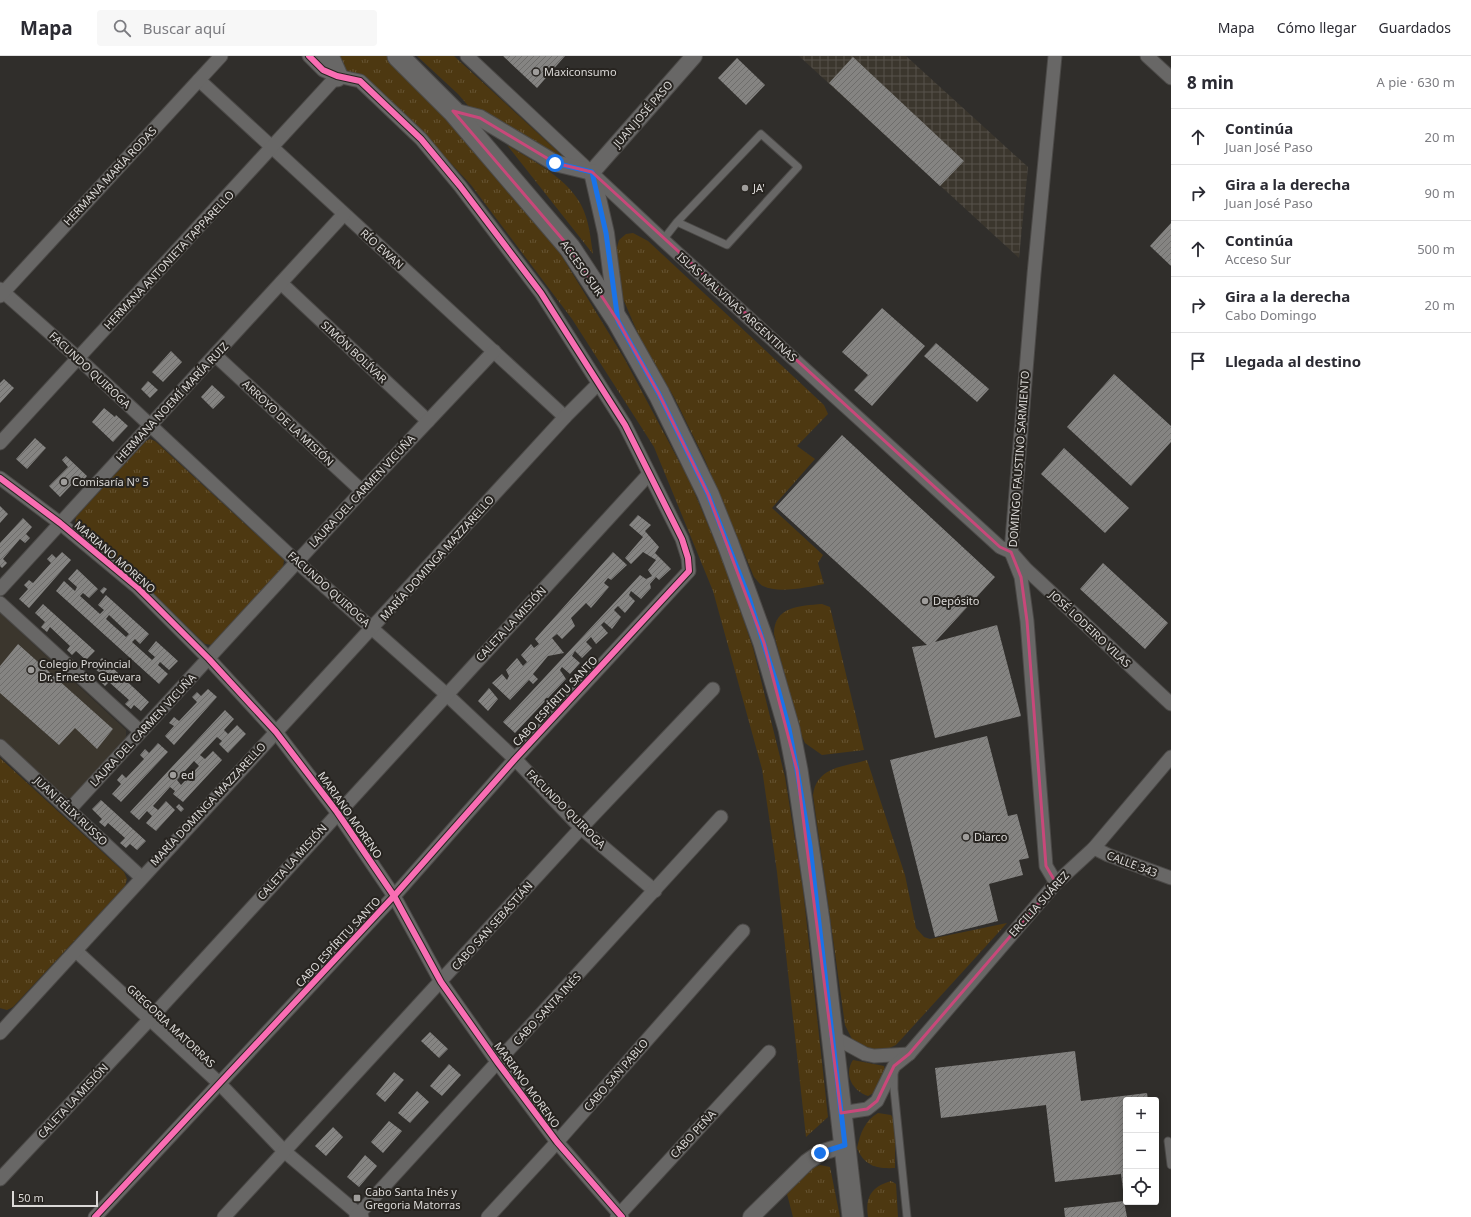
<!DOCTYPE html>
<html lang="es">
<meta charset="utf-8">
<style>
body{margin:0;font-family:"Noto Sans",sans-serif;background:#f7f7f7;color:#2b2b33}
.controls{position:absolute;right:12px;bottom:12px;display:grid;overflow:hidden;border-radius:4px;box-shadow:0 2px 10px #0003}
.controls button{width:36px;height:36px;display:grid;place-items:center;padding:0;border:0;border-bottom:1px solid #e1e1e2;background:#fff;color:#2b2b33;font:20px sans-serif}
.scale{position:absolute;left:12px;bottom:10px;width:86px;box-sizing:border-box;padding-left:4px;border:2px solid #dbd9d7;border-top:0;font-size:11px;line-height:14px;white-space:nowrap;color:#dbd9d7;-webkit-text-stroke:3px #272420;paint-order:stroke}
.stop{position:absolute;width:12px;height:12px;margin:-9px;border:3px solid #1a73e8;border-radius:50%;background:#fff}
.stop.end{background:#1a73e8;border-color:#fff;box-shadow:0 1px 4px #0008}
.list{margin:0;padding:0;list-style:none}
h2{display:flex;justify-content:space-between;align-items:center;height:52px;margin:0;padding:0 16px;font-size:17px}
h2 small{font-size:13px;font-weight:400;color:#7c7c81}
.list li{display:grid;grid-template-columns:26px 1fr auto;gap:12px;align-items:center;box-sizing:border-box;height:56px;padding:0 16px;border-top:1px solid #e1e1e2}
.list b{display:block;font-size:15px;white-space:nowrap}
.list p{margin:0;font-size:13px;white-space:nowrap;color:#7c7c81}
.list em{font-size:13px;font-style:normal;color:#7c7c81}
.icon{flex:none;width:22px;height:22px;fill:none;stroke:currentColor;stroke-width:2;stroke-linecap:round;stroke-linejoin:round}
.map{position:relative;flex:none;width:1171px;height:1161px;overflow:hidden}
header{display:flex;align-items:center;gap:24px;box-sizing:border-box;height:56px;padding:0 20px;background:#fff;border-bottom:1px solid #e1e1e2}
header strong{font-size:19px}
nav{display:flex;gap:22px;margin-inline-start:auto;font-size:14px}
.search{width:280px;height:36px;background:#f7f7f7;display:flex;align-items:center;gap:10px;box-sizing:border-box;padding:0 14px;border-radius:4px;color:#7c7c81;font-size:15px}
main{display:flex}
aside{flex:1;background:#fff}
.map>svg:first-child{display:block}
</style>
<header>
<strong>Mapa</strong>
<div class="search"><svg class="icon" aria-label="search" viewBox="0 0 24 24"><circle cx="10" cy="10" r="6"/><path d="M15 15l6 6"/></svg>Buscar aquí</div>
<nav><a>Mapa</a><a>Cómo llegar</a><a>Guardados</a></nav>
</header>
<main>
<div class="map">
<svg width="1171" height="1161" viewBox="0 0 1171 1161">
<defs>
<pattern id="industrial-grid" width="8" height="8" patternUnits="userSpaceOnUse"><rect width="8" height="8" fill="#3b362d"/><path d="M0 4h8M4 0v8" fill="none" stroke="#57524b"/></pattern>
<pattern id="grass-tufts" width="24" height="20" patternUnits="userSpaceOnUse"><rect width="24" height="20" fill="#4d3811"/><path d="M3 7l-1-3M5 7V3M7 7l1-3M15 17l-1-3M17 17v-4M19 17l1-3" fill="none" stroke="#665433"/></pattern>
<pattern id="building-hatch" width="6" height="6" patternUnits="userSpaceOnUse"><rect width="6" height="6" fill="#858482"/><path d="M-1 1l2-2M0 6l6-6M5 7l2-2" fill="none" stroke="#6e6d6b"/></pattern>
</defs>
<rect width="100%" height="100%" fill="#302e2b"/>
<path fill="#3b362d" d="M0 557 126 674V681L124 685 72 741 68 742 61 740 0 682Z"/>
<path fill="url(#industrial-grid)" d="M799 0H906L1028 111 1019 202Z"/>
<g fill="url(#grass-tufts)">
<path d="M334 0H388L492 113 552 184 624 302 690 426 726 512 753 592 785 721 803 834 828 1061 806 1081 777 816 762 713 713 535 654 391 572 263 471 129 409 62 379 34 343 13Z"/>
<path d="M417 0H454L568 105 471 53 458 38Z"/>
<path d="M507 89C536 107 576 126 586 161 590 173 591 186 593 198Z"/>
<path d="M633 177 648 185 824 349 828 358 797 390 815 403 772 452 823 499 818 507 824 528C808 531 779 538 763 530 760 529 757 524 754 521L705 404 675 343 639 280 621 238 616 195 619 184 626 178Z"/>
<path d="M150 383 155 385 284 504 283 512 212 589 205 588 142 527 75 468 76 461 146 385Z"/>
<path d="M822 548 830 551 864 694 822 699 805 687 800 676 774 578C774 550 800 550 822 548Z"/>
<path d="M0 702 124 816 127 823 125 830 13 951 7 954 0 952Z"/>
<path d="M867 704 905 819 916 872 924 881 930 883 1007 867 896 989 885 994 865 992 852 983 845 969 813 739C817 710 844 711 867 704Z"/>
<path d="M853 1004 884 1010 886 1018 874 1037 868 1040C853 1035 843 1019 853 1004Z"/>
<path d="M878 1057 891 1059 895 1065V1112C877 1113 864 1110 857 1092 860 1078 865 1064 878 1057Z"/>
<path d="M820 1109 830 1111 840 1161H793L787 1138C795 1125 806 1114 820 1109Z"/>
<path d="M891 1125 896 1128 898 1161H868C865 1141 871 1131 891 1125Z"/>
</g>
<g fill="url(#building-hatch)" fill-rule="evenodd">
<path d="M503 0H565L537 32Z"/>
<path d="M853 1 964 105 940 130 829 27Z"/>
<path d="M737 2 765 29 746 49 718 22Z"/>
<path d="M1171 167V210L1150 190Z"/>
<path d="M882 252 925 290 872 350 854 334 868 319 842 296Z"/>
<path d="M936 287 989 333 977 346 924 300Z"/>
<path d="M171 295 182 306 163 326 152 316Z"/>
<path d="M1114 318 1171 370V386L1131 430 1067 371Z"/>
<path d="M4 323 14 332 0 347V327Z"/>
<path d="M148 325 158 334 150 342 141 333Z"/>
<path d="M212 329 225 341 213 353 201 341Z"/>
<path d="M104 352 115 361 116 359 128 370 113 386 92 366Z"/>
<path d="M842 379 995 521 935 586 997 569 1021 660 935 682 912 591 927 589 776 451Z"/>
<path d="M35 382 46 392 27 413 16 403Z"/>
<path d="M1064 392 1129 452 1105 477 1041 418Z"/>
<path d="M66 400 87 420 83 425 79 421 60 441 49 430 68 411 62 404Z"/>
<path d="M0 450 8 458 0 467Z"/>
<path d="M638 459 651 469 645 475 659 491 655 497 671 513 659 524 656 521 650 528 651 532 641 543 631 535 629 539 635 545 625 557 618 550 614 554 621 561 612 573 604 566 601 569 608 577 596 588 591 581 586 586 592 592 582 602 575 595 572 600 580 607 570 618 562 611 560 614 566 623 515 677 503 666 640 519 646 523 652 520 648 514 656 504 643 496 631 508 625 502 643 481 629 469Z"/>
<path d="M23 462 32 471 26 478 30 482 25 487 20 483 3 503 7 507 2 512 0 510V487Z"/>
<path d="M62 496 71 504 29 552 19 543 28 533 24 529 29 524 33 527 51 507 47 503 52 498 56 502Z"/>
<path d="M613 496 627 509 611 524 608 522 604 527 609 531 591 552 586 547 571 562 575 570 562 583 557 578 552 582 564 597 548 600 533 618 538 623 533 628 529 624 510 644 492 627 502 618 507 624 509 620 506 614 517 602 523 610 527 606 521 599 531 588 534 592 539 588 535 583Z"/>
<path d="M1103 507 1168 567 1145 593 1080 533Z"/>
<path d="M77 513 98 533 89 542 83 537 80 540 100 558 104 554 98 549 106 539 149 578 140 588 135 583 132 586 152 604 155 601 148 595 156 585 178 605 169 614 160 606 158 609 168 618 159 628 56 535 64 525 75 535 77 531 68 523ZM109 559 129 578 126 581 106 563Z"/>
<path d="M104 531 107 533 103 538 100 535Z"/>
<path d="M43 548 95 595 86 604 76 595 72 599 67 594 70 590 50 571 47 576 41 571 45 566 35 557Z"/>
<path d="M18 588 113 673 97 693 75 672 59 689 0 637V610Z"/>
<path d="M102 602 149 646 141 655 134 649 131 653 125 648 129 644 109 626 105 630 100 625 103 620 93 611Z"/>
<path d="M489 632 498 643 488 655 478 645Z"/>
<path d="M208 633 217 641 174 689 165 680 174 670 169 667 174 661 179 665 197 646 192 641 197 636 201 640Z"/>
<path d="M225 654 234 663 224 674 228 678 237 669 246 678 228 697 219 688 222 685 217 681 200 699 205 703 213 695 222 704 183 746 173 738 175 735 170 731 153 750 158 754 166 745 175 754 156 775 146 767 152 760 147 755 139 764 130 756ZM194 705 199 710 181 729 177 724Z"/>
<path d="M987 680 1008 760 1017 758 1029 802 1019 804 1023 819 989 828 998 865 935 881 890 704Z"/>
<path d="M158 687 168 696 121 746 112 738 121 728 117 724 122 718 126 722 144 703 140 699 145 693 149 697Z"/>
<path d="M101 744 146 785 137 794 130 788 126 792 120 787 125 782 108 767 105 771 99 766 102 763 92 753Z"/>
<path d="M179 748 184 753 181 756 176 751Z"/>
<path d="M430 976 448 993 439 1002 421 985Z"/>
<path d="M1075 995 1081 1045 1147 1037 1148 1044H1126V1133L1123 1134 1121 1118 1055 1126 1046 1049 941 1062 935 1012Z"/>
<path d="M449 1008 461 1019 442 1040 430 1030Z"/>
<path d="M394 1016 404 1024 385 1046 376 1038Z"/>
<path d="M417 1035 429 1046 410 1067 398 1057Z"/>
<path d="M389 1065 402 1075 383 1097 371 1086Z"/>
<path d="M333 1071 343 1081 326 1100 315 1090Z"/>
<path d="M365 1099 377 1110 359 1131 347 1121Z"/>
<path d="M1124 1145 1127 1161H1065L1064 1152Z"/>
</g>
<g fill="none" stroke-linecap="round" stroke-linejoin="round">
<defs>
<g id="service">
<path d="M663 184 677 166 761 78 798 111 727 189 677 166"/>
<path d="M894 1016V1033L907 1161"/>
<path d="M1168 1085 1171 1109"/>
</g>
<g id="minor">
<path d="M467 0 663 184 1000 491 1011 496 1026 513 1171 648"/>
<path d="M1055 0 1034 218 1011 496 1021 521 1027 565 1046 810 1056 827"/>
<path d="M1147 0 1171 22"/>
<path d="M199 24 565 361"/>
<path d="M281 227 428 365"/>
<path d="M0 233 78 302 297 506 446 638 515 703 581 772 655 835"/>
<path d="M0 240 221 0"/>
<path d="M215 299 362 435"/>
<path d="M0 387 337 20"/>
<path d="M0 422 60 467 137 531 209 603 276 676 337 756 394 840 441 926 498 1007 557 1086 622 1161"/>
<path d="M0 533 344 158"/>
<path d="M0 547 140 675"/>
<path d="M0 690 141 821"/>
<path d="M70 753 362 435 494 295"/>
<path d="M1094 792 1108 799 1171 822"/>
<path d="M76 895 219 1027 284 1095 362 1161"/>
<path d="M0 977 565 361 598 328"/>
<path d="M832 980 865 998 874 1000 909 998"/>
<path d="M841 1057 867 1053 877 1045 894 1010 909 998 1056 827 1094 792 1171 701"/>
<path d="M0 1123 149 964 649 418"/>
<path d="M95 1161 394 840 515 703 689 515 688 502 682 483 625 369 541 237 460 130 421 83 360 25 337 20 323 14 309 0"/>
<path d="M224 1161 581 772 713 633"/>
<path d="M356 1161 721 761"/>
<path d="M488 1161 557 1086 743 875"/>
<path d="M617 1161 769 996"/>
</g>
<g id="tertiary">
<path d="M453 55 480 62 555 107 592 116"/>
<path d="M592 116 694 0"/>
<path d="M592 116 606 177 617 262"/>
<path d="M751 1161 807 1106 820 1097 845 1089"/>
</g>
<g id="primary">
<path d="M328 0 337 20"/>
<path d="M398 0 453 55 570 192 618 265 659 338 708 438 728 488 764 587 789 673 797 714 819 865 853 1161"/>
</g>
</defs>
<use href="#service" stroke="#4b4947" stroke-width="9"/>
<use href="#minor" stroke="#4b4947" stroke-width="15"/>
<use href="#tertiary" stroke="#4b4947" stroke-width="18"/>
<use href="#primary" stroke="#4b4947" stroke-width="23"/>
<use href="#service" stroke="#686766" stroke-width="7"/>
<use href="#minor" stroke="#686766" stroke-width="13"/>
<use href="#tertiary" stroke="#686766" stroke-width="16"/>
<use href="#primary" stroke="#686766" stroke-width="21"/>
<defs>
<g id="cycleway">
<path d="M0 422 60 467 137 531 209 603 276 676 337 756 394 840 441 926 498 1007 557 1086 622 1161"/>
<path d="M95 1161 394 840 515 703 689 515 688 502 682 483 625 369 541 237 460 130 421 83 360 25 337 20 323 14 309 0"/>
</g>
</defs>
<use href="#cycleway" stroke="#272420" stroke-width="8"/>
<use href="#cycleway" stroke="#f96db3" stroke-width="6"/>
</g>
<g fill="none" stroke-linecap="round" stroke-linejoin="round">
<path stroke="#1a73e8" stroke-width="5" d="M555 107 592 116 606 177 618 265 659 338 708 438 749 542 777 629 789 673 797 714 810 790 845 1089 820 1097"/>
</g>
<path fill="none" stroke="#c8487a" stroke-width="3" stroke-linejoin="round" d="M453 55 480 62 555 107 592 116 1000 491 1011 496 1021 521 1027 565 1046 810 1056 827 909 998 894 1010 877 1045 867 1053 841 1057 797 714 764 587 708 438 659 338 618 265 570 192Z"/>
<g fill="#9f9d9b" stroke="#272420" stroke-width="1.5">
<circle cx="536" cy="16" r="4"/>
<circle cx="745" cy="132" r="4"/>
<circle cx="64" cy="426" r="4"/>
<circle cx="925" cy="545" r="4"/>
<circle cx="31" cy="614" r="4"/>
<circle cx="173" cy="719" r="4"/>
<circle cx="966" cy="781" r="4"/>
<rect x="353" y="1138" width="8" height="8" rx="2"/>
</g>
<g text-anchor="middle" stroke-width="4" stroke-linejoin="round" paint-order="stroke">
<g font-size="11" fill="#dbd9d7" stroke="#272420" text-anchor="start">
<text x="544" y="20">Maxiconsumo</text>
<text x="753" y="136">JA'</text>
<text x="72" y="430">Comisaría N° 5</text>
<text x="933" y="549">Depósito</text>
<text x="39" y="612">Colegio Provincial<tspan x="39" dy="13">Dr. Ernesto Guevara</tspan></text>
<text x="181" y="723">ed</text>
<text x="974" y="785">Diarco</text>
<text x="365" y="1140">Cabo Santa Inés y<tspan x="365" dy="13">Gregoria Matorras</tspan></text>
</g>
<g font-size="11" fill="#dbd9d7" stroke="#272420">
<text transform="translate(643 58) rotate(-49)" y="4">JUAN JOSÉ PASO</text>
<text transform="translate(110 120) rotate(-47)" y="4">HERMANA MARÍA RODAS</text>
<text transform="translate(382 193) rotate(42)" y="4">RÍO EWAN</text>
<text transform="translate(169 204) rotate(-47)" y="4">HERMANA ANTONIETA TAPPARELLO</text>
<text transform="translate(582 212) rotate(55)" y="4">ACCESO SUR</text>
<text transform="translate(737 251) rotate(42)" y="4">ISLAS MALVINAS ARGENTINAS</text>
<text transform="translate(354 296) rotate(43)" y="4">SIMÓN BOLÍVAR</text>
<text transform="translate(90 314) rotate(43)" y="4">FACUNDO QUIROGA</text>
<text transform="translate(172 346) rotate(-47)" y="4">HERMANA NOEMÍ MARÍA RUIZ</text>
<text transform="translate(288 367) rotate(43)" y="4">ARROYO DE LA MISIÓN</text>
<text transform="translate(1019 403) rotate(-86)" y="4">DOMINGO FAUSTINO SARMIENTO</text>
<text transform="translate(362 435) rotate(-47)" y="4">LAURA DEL CARMEN VICUÑA</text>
<text transform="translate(115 501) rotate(41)" y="4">MARIANO MORENO</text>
<text transform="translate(437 502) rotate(-48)" y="4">MARÍA DOMINGA MAZZARELLO</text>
<text transform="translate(329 533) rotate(42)" y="4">FACUNDO QUIROGA</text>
<text transform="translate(511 568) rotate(-47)" y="4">CALETA LA MISIÓN</text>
<text transform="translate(1090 573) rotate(43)" y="4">JOSÉ LODEIRO VILAS</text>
<text transform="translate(555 645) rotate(-47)" y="4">CABO ESPÍRITU SANTO</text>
<text transform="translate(143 674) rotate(-47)" y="4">LAURA DEL CARMEN VICUÑA</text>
<text transform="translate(208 748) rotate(-47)" y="4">MARÍA DOMINGA MAZZARELLO</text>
<text transform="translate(566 753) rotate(45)" y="4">FACUNDO QUIROGA</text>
<text transform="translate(71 755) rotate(43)" y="4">JUAN FÉLIX RUSSO</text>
<text transform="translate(350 759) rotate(55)" y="4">MARIANO MORENO</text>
<text transform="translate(292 806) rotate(-48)" y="4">CALETA LA MISIÓN</text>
<text transform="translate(1132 808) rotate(21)" y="4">CALLE 343</text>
<text transform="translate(1039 848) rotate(-48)" y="4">ERCILIA SUÁREZ</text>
<text transform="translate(492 870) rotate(-48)" y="4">CABO SAN SEBASTIÁN</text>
<text transform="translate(338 886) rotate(-47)" y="4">CABO ESPÍRITU SANTO</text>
<text transform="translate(547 953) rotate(-47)" y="4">CABO SANTA INÉS</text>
<text transform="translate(171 970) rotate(43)" y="4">GREGORIA MATORRAS</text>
<text transform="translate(616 1019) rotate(-49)" y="4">CABO SAN PABLO</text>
<text transform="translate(527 1029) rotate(54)" y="4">MARIANO MORENO</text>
<text transform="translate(73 1045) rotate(-47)" y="4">CALETA LA MISIÓN</text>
<text transform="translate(693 1078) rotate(-47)" y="4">CABO PEÑA</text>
</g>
</g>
</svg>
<div class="controls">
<button>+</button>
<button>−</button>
<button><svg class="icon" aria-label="locate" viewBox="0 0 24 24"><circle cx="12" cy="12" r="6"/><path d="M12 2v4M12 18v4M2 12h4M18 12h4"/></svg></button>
</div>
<div class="scale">50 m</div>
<div class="stop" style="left:555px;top:107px"></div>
<div class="stop end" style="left:820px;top:1097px"></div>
</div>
<aside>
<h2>8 min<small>A pie · 630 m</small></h2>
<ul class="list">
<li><svg class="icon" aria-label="ahead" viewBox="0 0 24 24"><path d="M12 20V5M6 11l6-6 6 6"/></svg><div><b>Continúa</b><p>Juan José Paso</p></div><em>20 m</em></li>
<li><svg class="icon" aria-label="right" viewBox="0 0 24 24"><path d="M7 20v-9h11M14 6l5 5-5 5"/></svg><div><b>Gira a la derecha</b><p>Juan José Paso</p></div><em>90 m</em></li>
<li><svg class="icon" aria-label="ahead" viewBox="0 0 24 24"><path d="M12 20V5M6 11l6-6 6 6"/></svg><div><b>Continúa</b><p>Acceso Sur</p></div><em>500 m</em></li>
<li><svg class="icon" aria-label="right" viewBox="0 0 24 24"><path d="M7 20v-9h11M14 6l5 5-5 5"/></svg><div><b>Gira a la derecha</b><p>Cabo Domingo</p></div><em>20 m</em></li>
<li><svg class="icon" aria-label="arrive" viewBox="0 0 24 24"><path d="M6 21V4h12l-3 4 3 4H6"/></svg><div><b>Llegada al destino</b></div></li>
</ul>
</aside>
</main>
